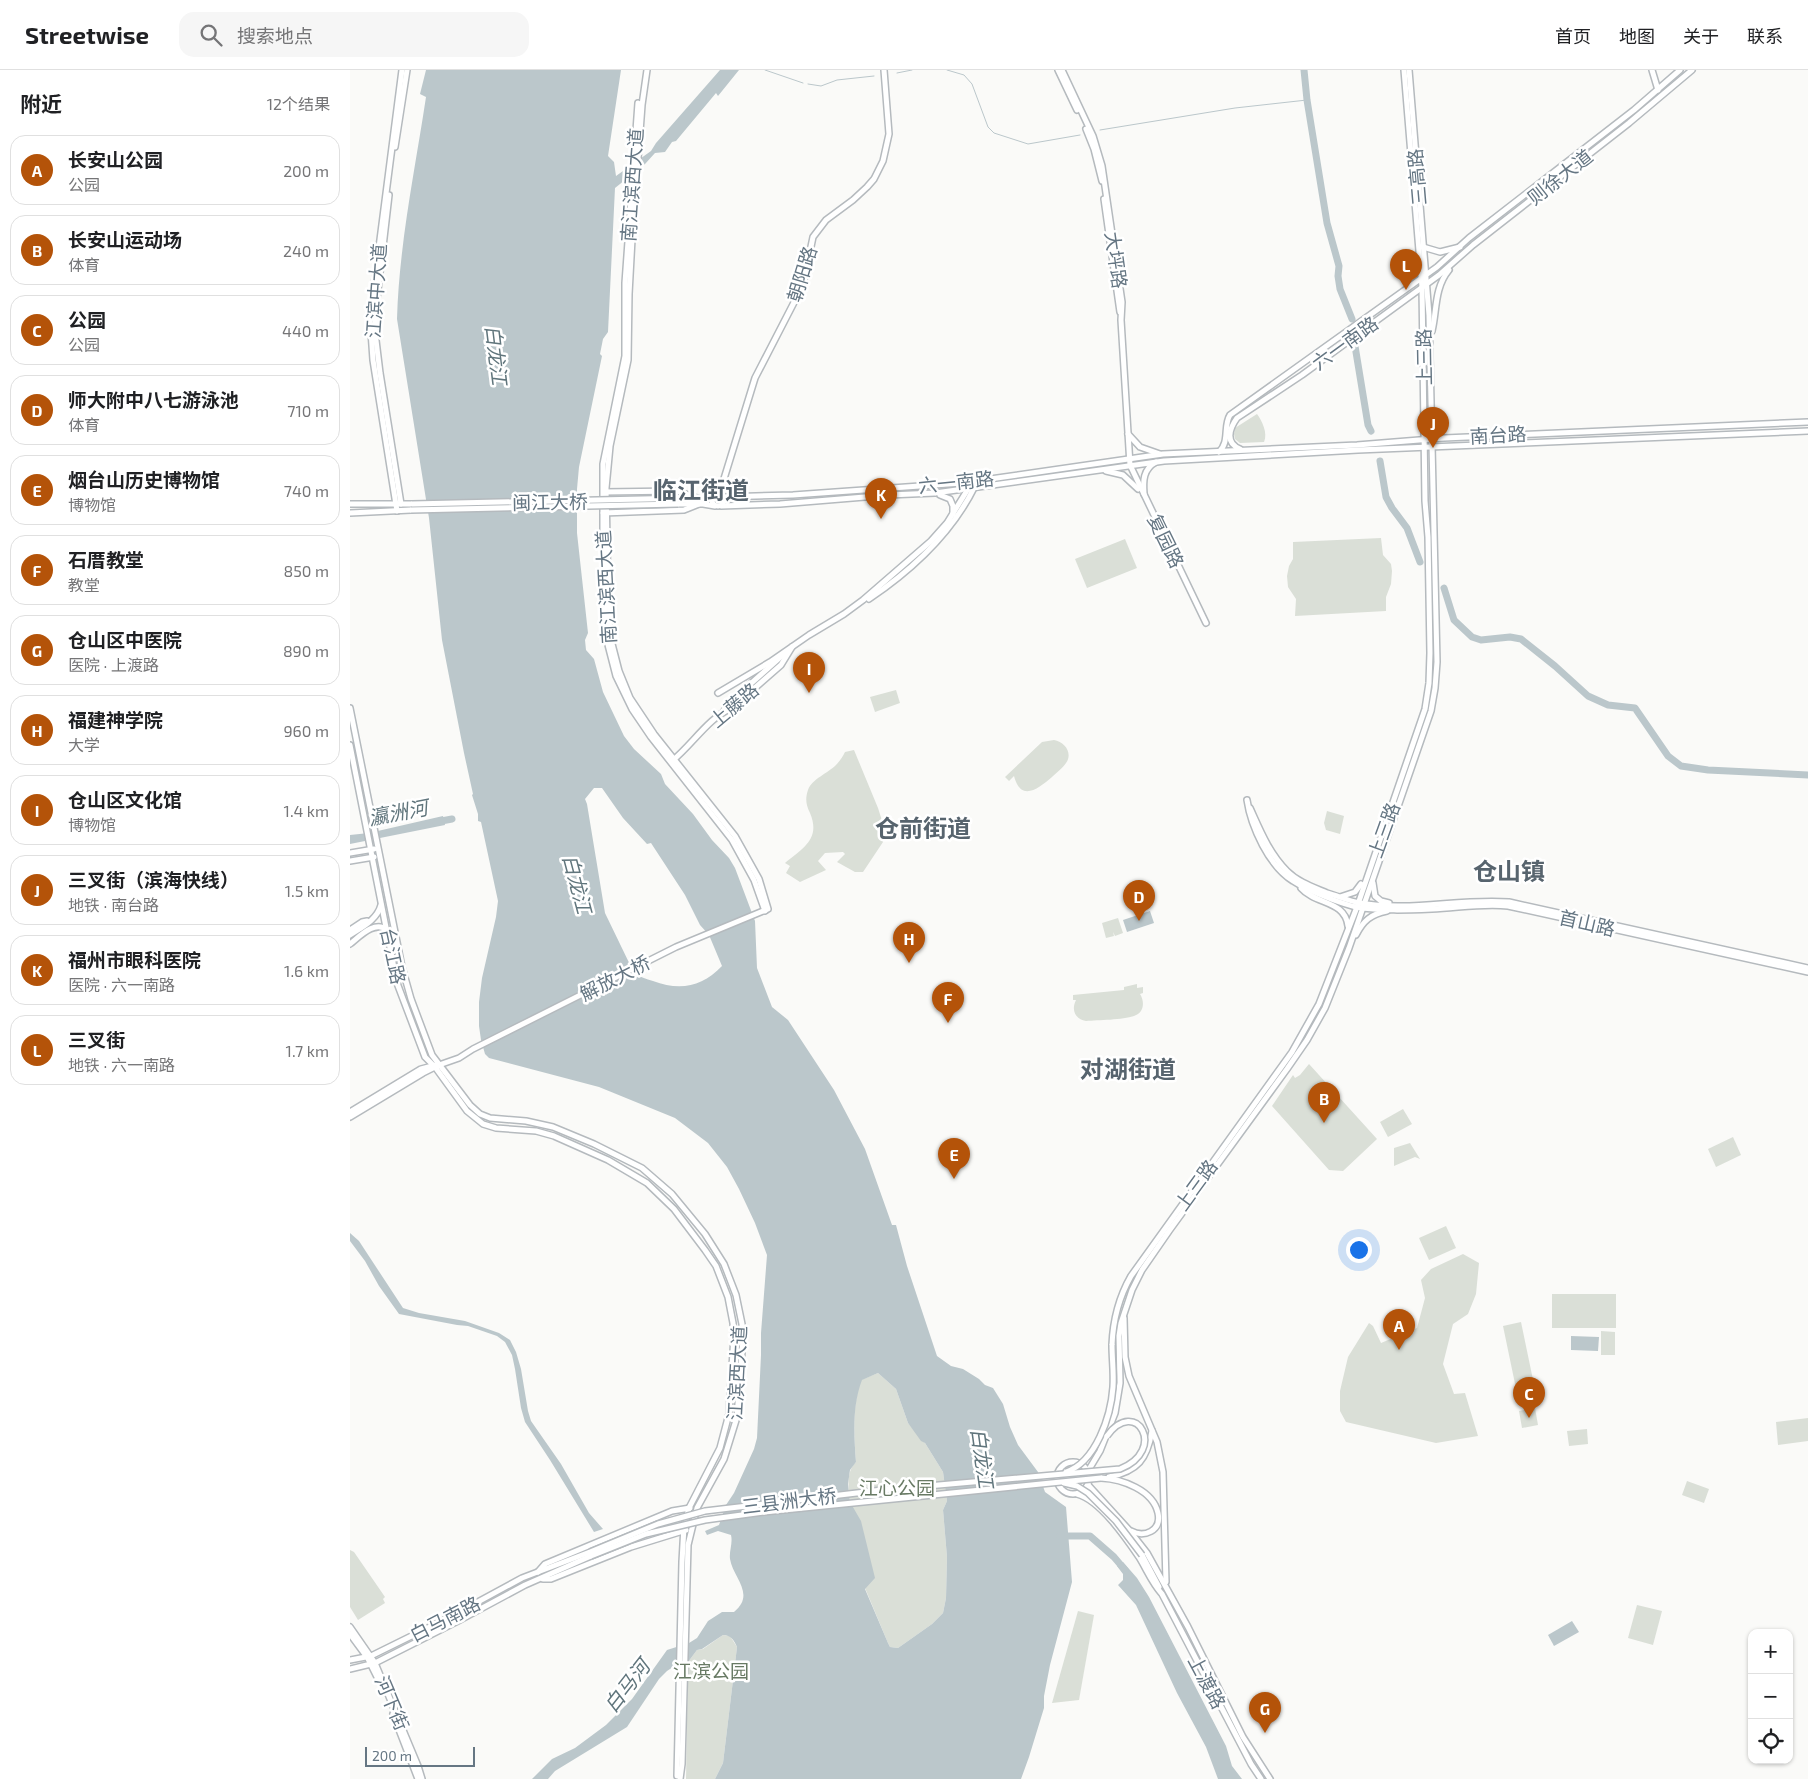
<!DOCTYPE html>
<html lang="zh">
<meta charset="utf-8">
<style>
body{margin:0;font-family:"Exo 2","Noto Sans SC",sans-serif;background:#f6f6f6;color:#202124}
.controls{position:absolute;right:15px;bottom:15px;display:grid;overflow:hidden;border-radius:10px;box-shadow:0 1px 4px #0004}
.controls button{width:45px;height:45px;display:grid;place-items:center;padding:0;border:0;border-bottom:1px solid #e0e0e0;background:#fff;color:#202124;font:25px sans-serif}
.scale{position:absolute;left:15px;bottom:12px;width:110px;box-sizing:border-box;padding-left:5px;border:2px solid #657683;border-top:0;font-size:14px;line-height:18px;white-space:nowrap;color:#657683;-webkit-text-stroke:4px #fff;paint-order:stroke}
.you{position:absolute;left:1008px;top:1179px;width:18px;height:18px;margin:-12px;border:4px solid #fff;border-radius:50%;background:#1a73e8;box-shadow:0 0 0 8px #1a73e833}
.badge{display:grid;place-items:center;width:32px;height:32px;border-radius:50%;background:#b45309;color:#fff;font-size:16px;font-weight:700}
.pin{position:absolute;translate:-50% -41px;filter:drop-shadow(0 1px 2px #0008)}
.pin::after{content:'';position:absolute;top:26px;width:18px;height:15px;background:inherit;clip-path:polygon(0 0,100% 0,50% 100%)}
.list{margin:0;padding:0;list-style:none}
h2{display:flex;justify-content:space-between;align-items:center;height:65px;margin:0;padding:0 20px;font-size:21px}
h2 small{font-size:16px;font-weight:400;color:#757577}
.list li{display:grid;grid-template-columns:32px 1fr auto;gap:15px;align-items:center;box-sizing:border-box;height:70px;margin:0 10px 10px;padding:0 10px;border:1px solid #e0e0e0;border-radius:15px}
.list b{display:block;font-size:19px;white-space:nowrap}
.list p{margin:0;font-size:16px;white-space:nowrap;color:#757577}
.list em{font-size:16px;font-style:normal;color:#757577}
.icon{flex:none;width:28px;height:28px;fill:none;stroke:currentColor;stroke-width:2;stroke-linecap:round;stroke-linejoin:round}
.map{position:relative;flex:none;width:1458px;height:1709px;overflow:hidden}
header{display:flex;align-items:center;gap:30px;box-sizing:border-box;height:70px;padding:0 25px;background:#fff;border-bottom:1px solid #e0e0e0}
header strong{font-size:24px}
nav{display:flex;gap:28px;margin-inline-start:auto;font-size:18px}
.search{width:350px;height:45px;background:#f6f6f6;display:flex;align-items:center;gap:12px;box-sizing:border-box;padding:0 18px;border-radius:15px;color:#757577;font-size:19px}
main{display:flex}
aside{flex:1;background:#fff}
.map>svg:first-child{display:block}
</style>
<header>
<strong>Streetwise</strong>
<div class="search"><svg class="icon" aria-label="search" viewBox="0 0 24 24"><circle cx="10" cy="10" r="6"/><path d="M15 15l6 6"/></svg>搜索地点</div>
<nav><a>首页</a><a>地图</a><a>关于</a><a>联系</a></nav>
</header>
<main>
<aside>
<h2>附近<small>12个结果</small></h2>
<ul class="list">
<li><span class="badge">A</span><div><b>长安山公园</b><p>公园</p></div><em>200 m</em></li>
<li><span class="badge">B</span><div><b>长安山运动场</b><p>体育</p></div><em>240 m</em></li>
<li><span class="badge">C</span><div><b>公园</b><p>公园</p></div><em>440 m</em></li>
<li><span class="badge">D</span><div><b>师大附中八七游泳池</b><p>体育</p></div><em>710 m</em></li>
<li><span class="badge">E</span><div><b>烟台山历史博物馆</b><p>博物馆</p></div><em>740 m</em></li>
<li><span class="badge">F</span><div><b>石厝教堂</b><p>教堂</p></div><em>850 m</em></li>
<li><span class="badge">G</span><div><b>仓山区中医院</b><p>医院 · 上渡路</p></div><em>890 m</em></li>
<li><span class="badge">H</span><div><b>福建神学院</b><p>大学</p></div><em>960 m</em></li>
<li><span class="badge">I</span><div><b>仓山区文化馆</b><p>博物馆</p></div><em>1.4 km</em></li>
<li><span class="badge">J</span><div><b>三叉街（滨海快线）</b><p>地铁 · 南台路</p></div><em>1.5 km</em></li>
<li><span class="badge">K</span><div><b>福州市眼科医院</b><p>医院 · 六一南路</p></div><em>1.6 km</em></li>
<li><span class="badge">L</span><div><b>三叉街</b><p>地铁 · 六一南路</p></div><em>1.7 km</em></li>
</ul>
</aside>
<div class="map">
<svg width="1458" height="1709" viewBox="0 0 1458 1709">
<rect width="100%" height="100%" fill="#fafaf8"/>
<g fill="#dadfd7">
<path d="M907 344C912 351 918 363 914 372L890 373 885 369 884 364 885 358Z"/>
<path d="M1031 468 1033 485 1041 494 1042 501 1041 514 1036 527V541L945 546 946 529 938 517 937 506 939 496 943 489V472Z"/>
<path d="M775 469 787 498 737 518 725 489Z"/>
<path d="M546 620 550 633 525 642 520 627Z"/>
<path d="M704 670C715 672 723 683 716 693 713 698 707 702 702 707 689 718 671 733 664 706L659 711 655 707 692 672Z"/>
<path d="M504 680 528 738 535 760 533 772 513 802H505L487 792 495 784 493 782 475 783 468 791 476 800 450 812 436 803 440 796 435 793C453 778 471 769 460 743 456 735 455 729 458 720 462 709 478 703 486 695 490 691 493 686 495 682Z"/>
<path d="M977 741 994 746 990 764 976 760 974 753Z"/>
<path d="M768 848 773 863 765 866 763 862 764 866 756 868 752 853Z"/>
<path d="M787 914V918L793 917V923L790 924C795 932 794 943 784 946 773 950 748 950 736 951 725 949 721 940 726 930H723V925L774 920V917Z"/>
<path d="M959 994 1027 1069 993 1101 979 1100 922 1036 943 1005 945 1008 950 1005Z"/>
<path d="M1053 1039 1062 1054 1038 1067 1030 1052Z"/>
<path d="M1383 1067 1391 1085 1366 1097 1358 1079Z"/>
<path d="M1060 1073 1070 1089 1065 1087 1044 1096V1078Z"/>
<path d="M1096 1156 1106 1178 1079 1190 1069 1168Z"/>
<path d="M1113 1184 1129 1193 1126 1224 1118 1244 1103 1254 1093 1294 1104 1324 1115 1323 1128 1366 1086 1373 996 1352 990 1341V1321L998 1287 1019 1253 1023 1256 1031 1273 1067 1258 1075 1228 1071 1210 1081 1199Z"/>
<rect x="1202" y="1224" width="64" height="34"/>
<path d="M1171 1252 1187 1329 1169 1333 1153 1256Z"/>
<path d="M1251 1261 1265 1262V1285H1251Z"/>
<path d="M528 1303 546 1319 558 1353 575 1373 593 1402 597 1431 593 1440 597 1487 596 1528 593 1543 582 1554 548 1578 540 1577 538 1573 515 1518 519 1512C513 1487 493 1425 500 1402 501 1398 503 1395 506 1392 504 1365 502 1336 511 1310Z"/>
<path d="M1185 1338 1188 1355 1172 1358 1169 1341Z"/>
<path d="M1458 1348V1371L1428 1375 1426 1352Z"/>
<path d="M1237 1359 1238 1374 1219 1376 1217 1361Z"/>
<path d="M1337 1411 1359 1419 1354 1433 1332 1425Z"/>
<path d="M0 1480 4 1482 35 1527 33 1529 35 1533 8 1550 0 1537Z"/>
<path d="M1287 1535 1312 1541 1303 1575 1278 1568Z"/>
<path d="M728 1541 744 1545 729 1630 702 1633Z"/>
<path d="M373 1565 380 1566 387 1577 373 1693 365 1709H336L338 1592 347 1580 353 1579Z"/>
</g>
<g fill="#bbc7cb" fill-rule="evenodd">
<path d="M76 0H271L258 86 264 92 266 106 301 81 306 73 370 0H389L368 26 366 23 326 71 322 72 315 82 305 83 295 94 265 118 258 262 253 269 250 284 252 286 229 397 227 419V463L238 563 235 570 236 580 244 589 253 622 274 666 284 679 311 704 315 714 343 744 362 770 379 788 385 798 405 851 407 898 422 937 438 950 484 1020 515 1079 542 1155H546L557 1196 587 1286 601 1296 613 1299 629 1309 635 1315 643 1318 653 1334 660 1357 668 1375 688 1402 695 1422 716 1437 722 1512 700 1595 694 1626V1638L679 1687 671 1709H365L373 1693 387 1577C384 1570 381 1565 373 1565L352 1579 347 1580 338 1592 323 1597 317 1601 309 1609 277 1657 205 1701 198 1709H182L202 1689 225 1678 256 1655 282 1629 317 1580 339 1573 347 1568 358 1551 372 1542H384C406 1524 383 1508 380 1489 379 1481 383 1473 381 1465L368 1461 357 1465 355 1461 369 1455 376 1435 384 1423 404 1379 407 1368 411 1285V1263L417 1185 405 1153 389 1119 377 1097 358 1073 325 1048 249 1017 139 988 135 984 131 970 129 956V932L132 908 146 847 148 831 131 752 128 751V744L122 725 123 724 114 683 92 570 79 448 47 249C49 175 65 100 76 27L70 24ZM244 718H252L273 748 297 774 301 773 335 825 350 855 359 865 372 896C352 917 330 921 303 911 296 909 290 907 284 903L255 843 237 734 235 729ZM528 1303 546 1319 558 1353 571 1371 575 1373 593 1402 597 1431 593 1440 597 1487 596 1528 593 1543 582 1554 548 1578 540 1577 538 1573 515 1519 525 1508 511 1451 500 1432 498 1414 500 1400 506 1392C504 1365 502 1336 512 1310Z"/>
<path d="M93 746 95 755 0 774V765L19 763Z"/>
<path d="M800 841 804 853 777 862 773 850Z"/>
<path d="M0 1163 9 1171 53 1238 69 1243 115 1251 149 1263 160 1270 166 1282 171 1299 178 1341 181 1351 211 1394 239 1443 253 1459 244 1462 200 1390 175 1352 171 1338 165 1299 162 1285 155 1272 147 1266 118 1256 107 1255 49 1244 29 1216 15 1191 0 1171Z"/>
<path d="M1221 1266 1249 1267 1248 1281 1221 1280Z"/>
<path d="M773 1492 787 1508 799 1527 876 1676 882 1696 892 1709H868L856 1677 827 1623 786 1535 768 1515 773 1510V1504L767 1496Z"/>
<path d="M1222 1551 1229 1562 1204 1576 1198 1565Z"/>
</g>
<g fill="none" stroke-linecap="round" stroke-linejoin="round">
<g stroke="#bbc7cb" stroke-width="1">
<path d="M415 0 453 13"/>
<path d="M597 0 614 5 622 14 638 57 644 63 678 74 730 65"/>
<path d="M547 3 562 0"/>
<path d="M458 14 471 16 487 10 524 6"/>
<path d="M750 60 885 38 957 30"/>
</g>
<g stroke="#bbc7cb" stroke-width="7">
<path d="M954 0 957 30 977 153 989 196 988 206 990 219 1002 249"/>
<path d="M1005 276 1018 355 1021 361"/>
<path d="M1030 391 1036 427 1042 438 1057 458 1070 492"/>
<path d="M1094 518 1104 550 1122 567 1131 570 1160 567 1171 569 1205 596 1238 626 1258 635 1285 638 1318 686 1331 696 1358 700 1458 705"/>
<path d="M86 752 102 749"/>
<path d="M710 1466H740L764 1487 775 1500"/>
</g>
<defs>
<g id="major">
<path d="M708 0 727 40"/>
<path d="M712 0 743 66 752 96 772 232 771 250 780 395 856 553"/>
<path d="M1302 0 1308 20"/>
<path d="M288 33 275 213V286L253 394V501L256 567 266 606 282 639 301 667 382 770 404 810 415 841"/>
<path d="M736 59 744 79 752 111"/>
<path d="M45 77 57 0"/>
<path d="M39 125 26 237 25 262 30 303 51 434"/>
<path d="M754 129 770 242"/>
<path d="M1073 177 1090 182 1110 177"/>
<path d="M1082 261C1087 241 1084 218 1099 200"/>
<path d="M778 364 790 377 810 384"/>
<path d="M890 379C875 373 879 359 887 348L952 305 1089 205 1123 175 1279 53 1342 0"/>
<path d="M869 382C880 372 873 356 880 345L1087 197 1119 168 1284 40 1330 0"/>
<path d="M756 401 773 405 788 419"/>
<path d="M254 422 327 421 350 429"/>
<circle cx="368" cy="430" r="6"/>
<path d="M794 424C793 411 793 399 806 392"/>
<path d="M369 425 405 308 453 215 463 167 476 150 503 130 517 117 524 109 533 91 539 64 534 0"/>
<path d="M590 425 600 429 603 436V444"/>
<path d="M372 427 443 425 612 413 813 384 1007 375 1094 368 1458 352"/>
<path d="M0 434H62"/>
<path d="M328 434H353L365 436"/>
<path d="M371 436 430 434 539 425 585 423 814 391 1008 380 1458 361"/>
<path d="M47 441 23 290 20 247 52 0"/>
<path d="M0 443 61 440"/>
<path d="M253 443 334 440 349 434"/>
<path d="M519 529C562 500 602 463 625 416"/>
<path d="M368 623 420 592 459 565 494 544 513 530 581 471 597 453 618 419"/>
<path d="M0 638 52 897 61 929 82 985 120 1035 130 1044 140 1048 176 1051 203 1057 244 1074 292 1098 322 1124 355 1164 374 1194 386 1225 392 1254 393 1269 387 1347 374 1389 347 1438 338 1475 332 1694 330 1709"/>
<path d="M374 641 380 632 433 585"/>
<path d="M0 675 47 913 75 987 85 997 117 1041 133 1054 146 1058 186 1061 204 1066 258 1090 297 1113 324 1139 355 1180 366 1196 378 1227 383 1253 384 1266 379 1344 370 1378 339 1438 334 1456 332 1492 327 1706"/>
<path d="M322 691C342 675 359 647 382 638L431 595 442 577"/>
<path d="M897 730C901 757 919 796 943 811 955 819 968 824 981 829 989 832 998 835 1006 837 1031 841 1057 840 1082 839 1108 838 1133 833 1158 836L1458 902"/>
<path d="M900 738C910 760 919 783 937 801 948 812 963 817 977 823 988 826 999 831 1010 833 1059 842 1110 828 1159 832L1458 898"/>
<path d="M0 783 24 779"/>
<path d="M0 791 24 787"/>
<path d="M1023 813 1025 826 1031 831 1039 833"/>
<path d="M951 818C966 835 995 830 998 856"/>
<path d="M990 827 1005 822 1011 814"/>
<path d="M0 860 12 852 17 851"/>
<path d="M0 865C12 857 27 850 31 835"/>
<path d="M1006 865C1013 851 1021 844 1037 841"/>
<path d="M0 874C10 866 25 850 37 860"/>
<path d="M0 1042 71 999 86 995"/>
<path d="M0 1047 73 1003 89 995 109 988 123 979 326 877 418 839 409 809 385 766 304 664 280 628 269 601 260 566 258 526 256 418 260 376 278 290 279 224 282 169 292 35 297 0"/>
<path d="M774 1248 775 1287 779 1306 807 1372 813 1402 816 1512"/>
<path d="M762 1275C763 1250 769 1227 781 1206L942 982 969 934 1007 837 1075 639 1079 613 1080 583 1078 467 1075 431 1072 217 1054 0"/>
<circle cx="723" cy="1408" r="16"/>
<path d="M738 1401 750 1381 765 1343 770 1313 769 1266 771 1253 782 1220 792 1200 819 1161 937 999 957 970 975 938 999 878 1081 641 1085 618 1087 592 1079 245 1059 0"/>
<path d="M759 1407C788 1401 797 1389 802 1361"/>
<path d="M751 1408C772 1409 803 1420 808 1443 812 1461 794 1468 781 1461"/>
<path d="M738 1415 779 1460 797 1483 838 1557 893 1667 920 1709"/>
<path d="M727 1424C750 1430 776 1468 789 1487 797 1500 802 1513 812 1524L901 1694 911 1709"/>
<path d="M792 1485 809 1517"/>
<path d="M188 1502 195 1494 322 1441 340 1438"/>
<path d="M193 1509H201L281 1477 336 1460"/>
<path d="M0 1557 25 1593 68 1696 72 1709"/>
<path d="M0 1564 17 1587 28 1609"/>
<path d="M0 1590 21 1586 102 1546 172 1508 240 1482"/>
<path d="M0 1599 25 1593 108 1551 175 1515 241 1486"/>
<path d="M43 1644 68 1709"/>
</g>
</defs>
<use href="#major" stroke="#b5babe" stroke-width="8"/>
<use href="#major" stroke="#fff" stroke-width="5"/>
<defs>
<g id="major-bridge">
<path d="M62 434 337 428"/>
<path d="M61 440 328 434"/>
<path d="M716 1402C746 1392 761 1346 763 1317 764 1303 762 1289 762 1275"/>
<path d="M714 1413 727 1416 738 1423 766 1451 792 1485"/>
<path d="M240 1482 308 1454 355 1441 532 1420 770 1399C818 1380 786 1326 757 1366"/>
<path d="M241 1486 296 1464 355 1450 414 1442 751 1408"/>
</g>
</defs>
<use href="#major-bridge" stroke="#b5babe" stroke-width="8" stroke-linecap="butt"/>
<use href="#major-bridge" stroke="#fff" stroke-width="5"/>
</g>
<g text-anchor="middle" stroke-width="5" stroke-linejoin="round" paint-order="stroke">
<g font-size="19" fill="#657683" stroke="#fff">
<text transform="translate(1067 107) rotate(-95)" y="7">三高路</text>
<text transform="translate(1210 107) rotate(-38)" y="7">则徐大道</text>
<text transform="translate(282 115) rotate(-86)" y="7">南江滨西大道</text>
<text transform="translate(766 190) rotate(82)" y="7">大坪路</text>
<text transform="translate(452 204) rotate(-73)" y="7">朝阳路</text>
<text transform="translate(26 221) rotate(-86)" y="7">江滨中大道</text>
<text transform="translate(995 273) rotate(-36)" y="7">六一南路</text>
<text transform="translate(1074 287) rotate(-91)" y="7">上三路</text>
<text transform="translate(1148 365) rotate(-3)" y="7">南台路</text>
<text transform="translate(606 412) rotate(-6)" y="7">六一南路</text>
<text transform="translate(200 432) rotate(-1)" y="7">闽江大桥</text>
<text transform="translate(816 471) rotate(64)" y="7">复园路</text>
<text transform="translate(256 517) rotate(-93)" y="7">南江滨西大道</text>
<text transform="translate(384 635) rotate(-40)" y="7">上藤路</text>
<text transform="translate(1034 760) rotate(-70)" y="7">上三路</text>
<text transform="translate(1237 853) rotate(13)" y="7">首山路</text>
<text transform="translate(43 886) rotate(78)" y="7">台江路</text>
<text transform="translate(265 908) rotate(-27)" y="7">解放大桥</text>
<text transform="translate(846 1115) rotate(-54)" y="7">上三路</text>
<text transform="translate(387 1303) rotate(-87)" y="7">江滨西大道</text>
<text transform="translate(439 1431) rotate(-7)" y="7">三县洲大桥</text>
<text transform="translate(95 1549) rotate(-27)" y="7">白马南路</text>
<text transform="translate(857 1612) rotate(62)" y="7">上渡路</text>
<text transform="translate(42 1633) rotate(67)" y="7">河下街</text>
</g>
<g font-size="19" fill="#687a64" stroke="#fff">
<text x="547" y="1425">江心公园</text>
<text x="361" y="1608">江滨公园</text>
</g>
<g font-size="20" font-style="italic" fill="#60757c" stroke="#fff">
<text transform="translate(146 285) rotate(83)" y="7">白龙江</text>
<text transform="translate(48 743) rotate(-11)" y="7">瀛洲河</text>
<text transform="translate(227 814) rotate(75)" y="7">白龙江</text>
<text transform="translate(632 1388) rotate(82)" y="7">白龙江</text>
<text transform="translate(277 1616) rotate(-52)" y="7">白马河</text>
</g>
<g font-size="24" font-weight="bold" fill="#57646e" stroke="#fff">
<text x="351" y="429">临江街道</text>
<text x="573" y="767">仓前街道</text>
<text x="1159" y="810">仓山镇</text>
<text x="778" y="1008">对湖街道</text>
</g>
</g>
</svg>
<div class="controls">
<button>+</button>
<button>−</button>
<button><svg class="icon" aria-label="locate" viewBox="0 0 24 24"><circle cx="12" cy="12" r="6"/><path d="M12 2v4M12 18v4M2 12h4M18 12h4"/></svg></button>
</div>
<div class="scale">200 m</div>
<div class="you"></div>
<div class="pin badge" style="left:1049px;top:1280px">A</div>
<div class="pin badge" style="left:974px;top:1053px">B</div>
<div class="pin badge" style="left:1179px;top:1348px">C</div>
<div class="pin badge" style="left:789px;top:851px">D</div>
<div class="pin badge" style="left:604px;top:1109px">E</div>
<div class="pin badge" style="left:598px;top:953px">F</div>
<div class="pin badge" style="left:915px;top:1663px">G</div>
<div class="pin badge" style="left:559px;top:893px">H</div>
<div class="pin badge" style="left:459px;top:623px">I</div>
<div class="pin badge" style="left:1083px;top:378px">J</div>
<div class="pin badge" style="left:531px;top:449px">K</div>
<div class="pin badge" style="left:1056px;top:220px">L</div>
</div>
</main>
